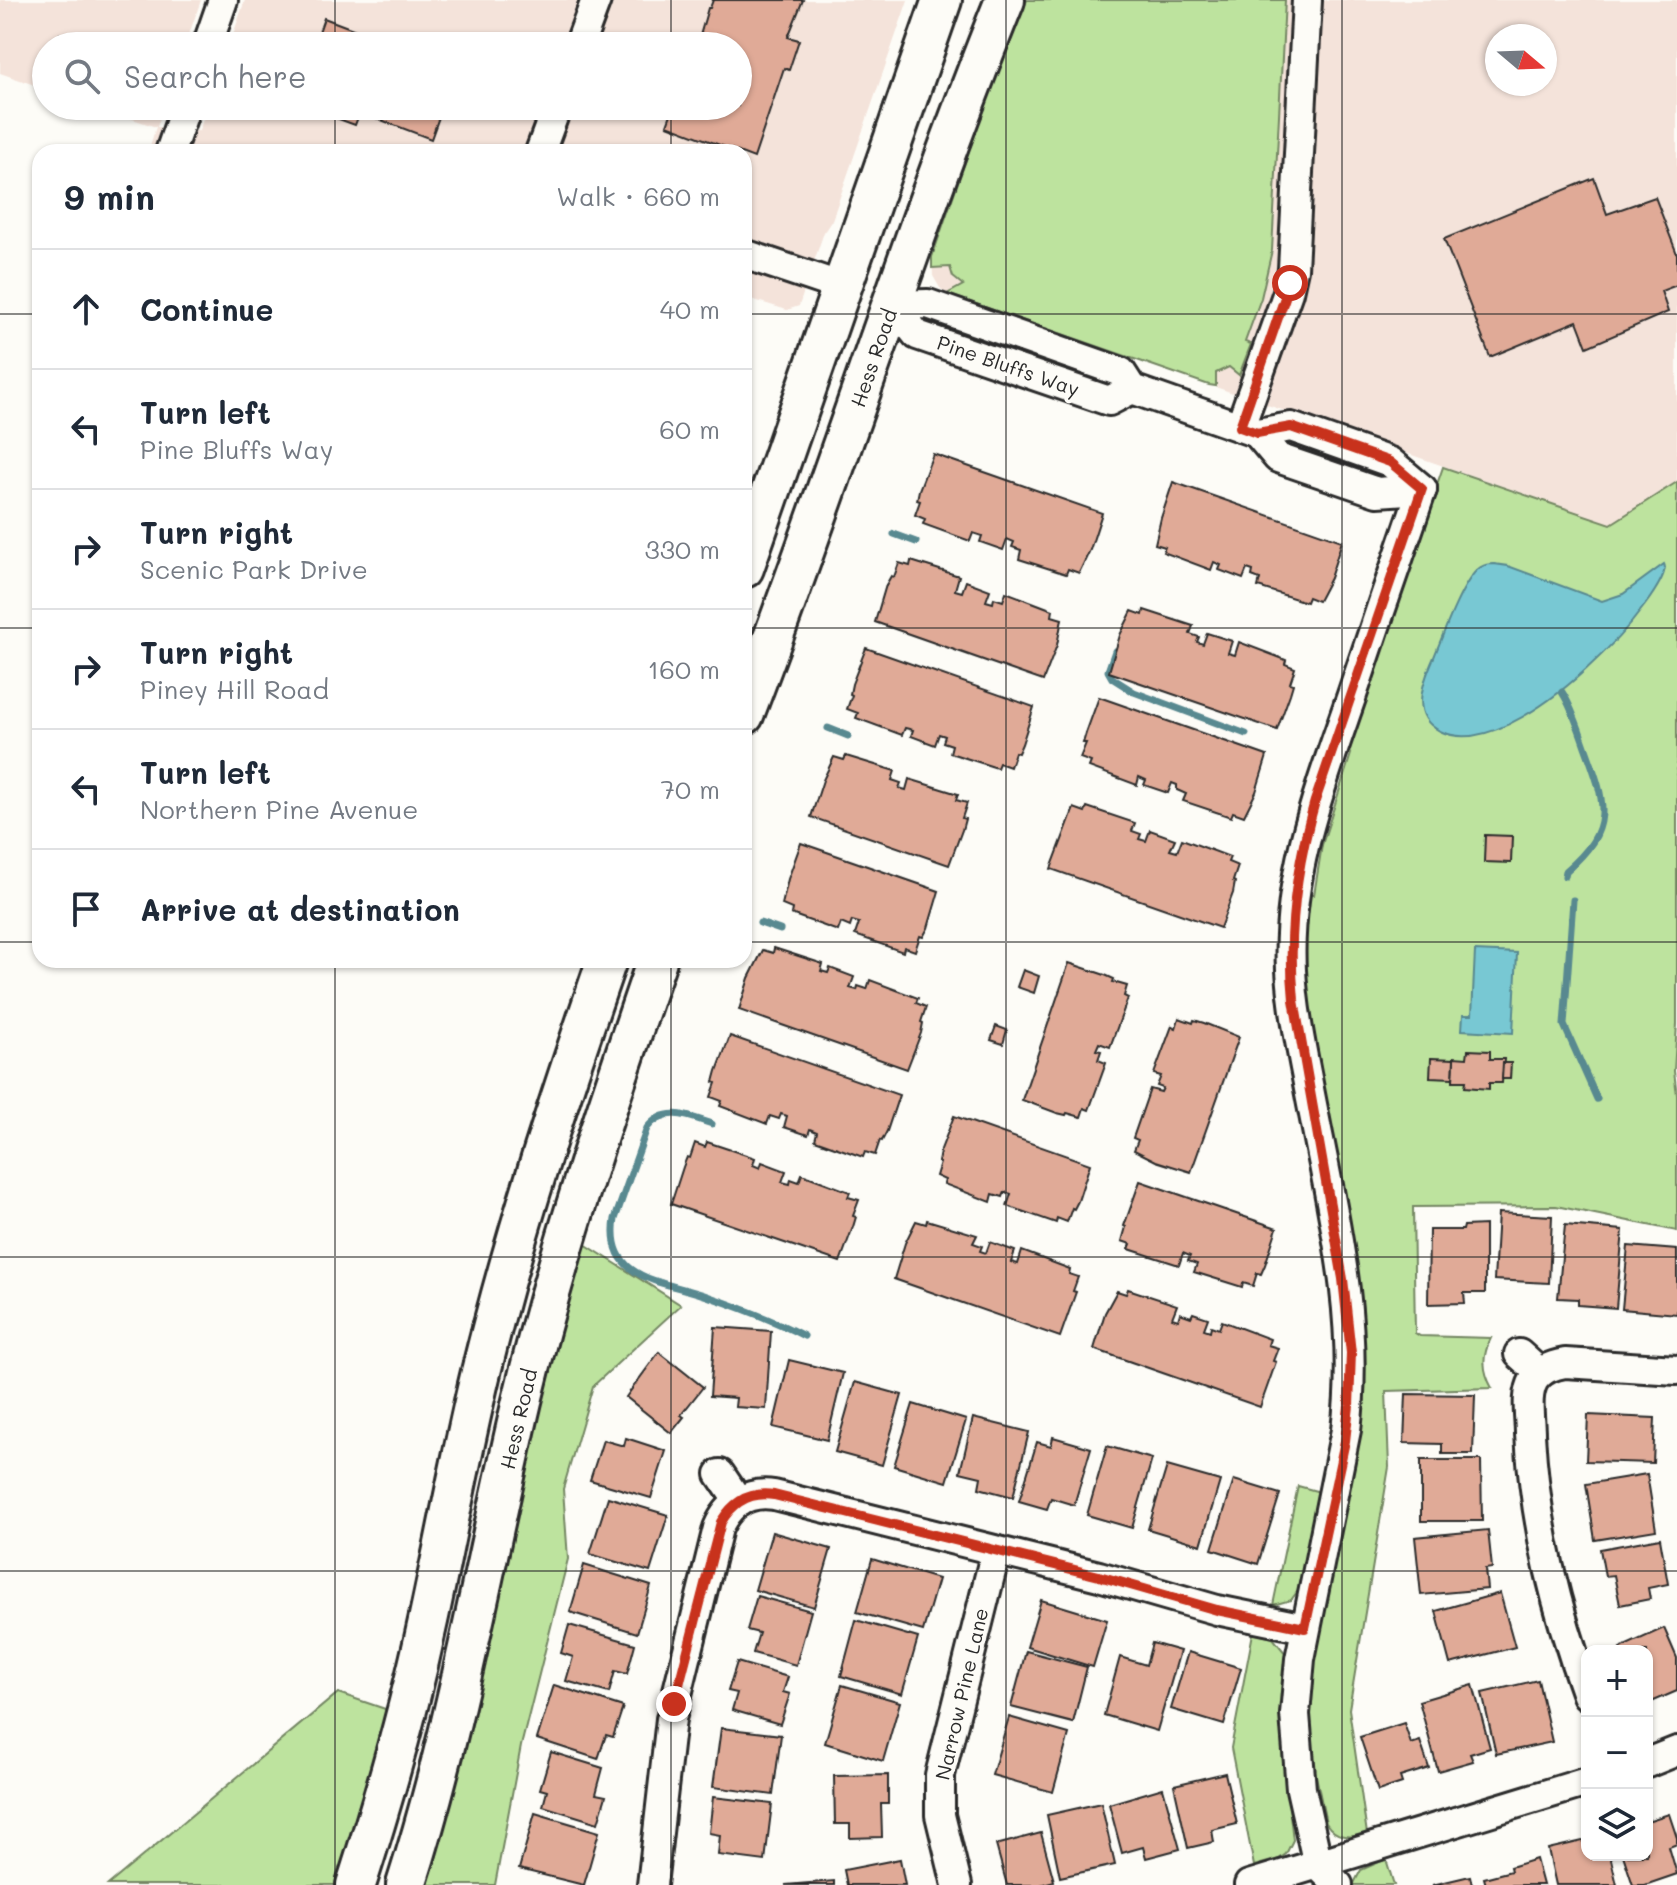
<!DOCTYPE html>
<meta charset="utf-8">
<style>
body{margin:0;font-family:Mali,sans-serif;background:#f2f2f3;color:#1f2937}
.controls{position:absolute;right:24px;bottom:24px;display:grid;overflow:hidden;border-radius:16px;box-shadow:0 2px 6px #0004}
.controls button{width:72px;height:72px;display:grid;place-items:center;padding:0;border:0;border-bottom:2px solid #e0e1e3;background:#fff;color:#1f2937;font:40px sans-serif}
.compass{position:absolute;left:1485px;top:24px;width:72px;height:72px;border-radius:50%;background:#fff;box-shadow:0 2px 6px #0004;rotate:109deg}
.stop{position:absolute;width:24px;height:24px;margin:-18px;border:6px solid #c8321e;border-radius:50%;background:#fff}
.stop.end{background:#c8321e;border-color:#fff;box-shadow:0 2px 8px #0008}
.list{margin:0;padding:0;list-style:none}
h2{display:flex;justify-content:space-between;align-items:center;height:104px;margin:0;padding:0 32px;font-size:34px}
h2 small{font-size:26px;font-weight:400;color:#747a83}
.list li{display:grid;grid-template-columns:52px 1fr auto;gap:24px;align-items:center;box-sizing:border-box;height:120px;padding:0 32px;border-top:2px solid #e0e1e3}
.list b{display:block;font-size:30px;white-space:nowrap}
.list p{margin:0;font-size:26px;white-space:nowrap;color:#747a83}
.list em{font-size:26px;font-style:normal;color:#747a83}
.icon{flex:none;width:44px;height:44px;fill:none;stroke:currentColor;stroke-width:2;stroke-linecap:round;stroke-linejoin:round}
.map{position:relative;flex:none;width:1677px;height:1885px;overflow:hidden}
.search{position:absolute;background:#fff;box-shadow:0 2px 6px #0004;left:32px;top:32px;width:720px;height:88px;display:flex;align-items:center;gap:20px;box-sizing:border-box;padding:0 28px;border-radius:44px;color:#747a83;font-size:30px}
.panel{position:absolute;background:#fff;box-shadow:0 2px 6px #0004;left:32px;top:144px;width:720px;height:824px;border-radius:24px}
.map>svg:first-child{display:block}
</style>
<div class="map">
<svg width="1677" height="1885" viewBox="0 0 1677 1885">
<rect width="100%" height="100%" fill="#fdfcf7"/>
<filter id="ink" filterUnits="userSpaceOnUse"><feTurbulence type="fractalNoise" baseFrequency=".0125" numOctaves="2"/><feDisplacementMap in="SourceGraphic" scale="16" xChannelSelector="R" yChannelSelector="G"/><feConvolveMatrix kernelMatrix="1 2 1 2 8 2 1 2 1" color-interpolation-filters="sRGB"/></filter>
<g filter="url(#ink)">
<g fill="#f4e3da" fill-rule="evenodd">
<path d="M0 0H201L185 46H46V89L0 73Z"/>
<path d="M245 0H908L832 220 824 232 799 306 787 310 744 297V152H148L156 127 95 106H164L157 127 199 131 208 106H738V46H229Z"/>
<path d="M1027 0H1677V482L1611 524 947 294 940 288 933 276 932 257 988 96ZM1497 36H1545V84H1497Z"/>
</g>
<g fill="#bde39e" stroke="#748764" stroke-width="2">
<path d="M1027 0H1285L1272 250 1261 298 1245 342 1251 344 1239 375 1229 367 1216 373V386L1209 385 947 294 963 285 953 277 950 267 932 268V257L988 96Z"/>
<path d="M1443 467 1611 524 1677 482V1024L1674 1071 1677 1095V1231L1556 1206 1413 1207 1415 1333 1420 1336 1491 1338C1482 1356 1482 1370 1492 1388L1386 1391 1389 1467 1349 1709 1367 1834C1350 1838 1336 1839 1326 1823L1308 1738 1310 1681 1362 1403 1363 1334 1305 993 1304 952 1307 895H1314L1322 845 1351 754 1345 752Z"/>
<path d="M580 1241 681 1305 593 1386 563 1489 568 1559 521 1746 495 1885H425Z"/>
<path d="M1298 1486 1320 1492 1300 1588 1291 1600 1273 1605Z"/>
<path d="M1253 1633 1273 1638 1286 1654 1282 1747 1293 1840 1286 1854 1279 1859 1254 1866 1231 1748Z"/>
<path d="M338 1693 391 1711 341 1885H108Z"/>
<path d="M1386 1859 1394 1885H1353L1361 1870Z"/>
</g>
<g fill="#78c8d3" stroke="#598990" stroke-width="2">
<path d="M1494 564 1508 566 1602 601 1623 594 1664 564C1677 586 1516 769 1440 731 1409 716 1423 682 1434 657 1443 635 1461 585 1477 570 1482 565 1487 564 1494 564Z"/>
<path d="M1475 951 1517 953 1513 1033 1462 1030 1463 1015H1472Z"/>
</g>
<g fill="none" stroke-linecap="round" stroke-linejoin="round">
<g stroke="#598990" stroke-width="7">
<path d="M894 534 916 542"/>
<path d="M1115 651 1108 671 1112 678 1134 692 1246 734"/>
<path d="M1562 692C1573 709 1579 730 1586 749 1606 804 1615 829 1566 871L1565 876"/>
<path d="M828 728 848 736"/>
<path d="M1573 900 1564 1025 1597 1099"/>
<path d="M760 923 780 930"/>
<path d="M712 1124C689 1116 665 1105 647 1128L615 1219C605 1282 666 1281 707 1296 739 1307 774 1320 804 1336"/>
</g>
</g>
<g fill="#e0aa97" stroke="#2b2b2b" stroke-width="2">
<path d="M713 0H803L788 37 799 40 789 70 784 68 754 158 667 125 674 106H738V46H697L708 8H710Z"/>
<path d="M324 18 398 46H314Z"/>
<path d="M60 34 73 38 71 46H57Z"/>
<path d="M316 106H443L431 139 360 112 355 125 314 110Z"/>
<path d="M1594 178 1607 214 1655 197 1677 254V285L1661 291 1668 312 1587 347 1577 321 1490 357 1444 239Z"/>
<path d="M933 454 1102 513 1090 550 1079 573 1068 569 1066 574 1019 559 1021 550 1012 547 1014 542 1007 539 1003 550 980 542 982 536 973 533 970 541 923 524 925 519 915 515 920 501 917 500 919 490Z"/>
<path d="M1173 482 1342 541 1330 578 1318 601 1308 597 1306 602 1258 587 1260 579 1252 576 1253 571 1247 569 1243 579 1219 570 1221 565 1214 562 1211 570 1163 552 1165 547 1155 544 1161 518Z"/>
<path d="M911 561 959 576 955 590 962 592 966 581 990 590 986 601 993 603 994 598 1003 601 1006 592 1053 610 1052 616 1062 619 1057 645 1043 681 875 622 886 585 891 576 894 577 899 563 910 566Z"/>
<path d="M1144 610 1193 626 1190 634 1199 637 1197 642 1203 644 1207 633 1232 641 1228 653 1235 655 1239 642 1286 660 1285 664 1295 668 1290 683 1293 684 1290 694 1277 730 1109 672 1120 635 1132 611 1143 615Z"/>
<path d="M866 648 1034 707 1022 744 1018 753 1015 752 1010 767 999 763 997 768 950 753 952 745 943 742 945 736 939 734 935 745 911 736 913 730 905 728 902 735 856 718 858 713 847 709 852 695 850 694 852 684Z"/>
<path d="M1099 697 1267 756 1256 792 1244 816 1233 812 1231 817 1183 801 1186 794 1177 790V785L1172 783 1168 793 1144 785 1146 780 1139 777 1137 785 1089 767 1091 762 1080 758 1086 743H1083L1086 733Z"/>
<path d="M846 756 895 771 892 780 901 783 899 788 906 790 909 779 958 794 956 800 967 803 962 818 965 819 962 830 949 865 811 817 823 780 834 757 844 760Z"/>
<path d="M1087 807 1135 823 1132 831 1141 834 1139 839 1146 841 1150 830 1175 839 1170 850 1177 852 1182 839 1230 857 1228 862 1238 866 1233 881 1235 882 1233 893 1220 928 1051 869 1074 808 1085 812Z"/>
<path d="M1485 835 1512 836 1511 863 1484 862Z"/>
<path d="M801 843 939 891 928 928 923 937 920 936 915 951 904 947 903 952 855 935 859 923 852 921 850 927 841 923 838 931 791 914 792 909 782 905 788 879Z"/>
<path d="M774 948 823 964 821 971 828 973 830 968 854 977 850 988 857 990 858 986 867 989 870 980 918 998 916 1003 926 1007 921 1022 923 1023 921 1033 907 1069 739 1010 749 978 763 950 773 953Z"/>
<path d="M1069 963 1105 975 1114 979 1113 982 1127 986 1124 996 1128 998 1110 1047 1099 1043 1096 1050 1101 1051 1098 1060 1106 1063 1089 1110 1084 1108 1081 1117 1067 1113 1066 1115 1057 1113 1022 1100Z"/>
<path d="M1023 970 1039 976 1034 993 1017 987Z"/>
<path d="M1179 1018 1193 1023 1194 1020 1204 1023 1239 1037 1191 1172 1156 1161 1134 1150 1138 1140 1133 1138 1150 1089 1161 1092 1163 1088 1157 1086 1161 1076 1154 1074 1172 1026 1176 1028Z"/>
<path d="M996 1026 1007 1030 1003 1044 991 1040Z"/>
<path d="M730 1036 899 1095 887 1131 882 1141 880 1140 875 1155 865 1152 863 1157 815 1140 817 1132 810 1129 808 1135 784 1127 787 1116 781 1114 779 1119 770 1116 767 1124 720 1106 722 1101 711 1097 716 1083 714 1082 717 1071Z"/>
<path d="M1468 1050 1490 1051V1059H1504L1502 1083H1489V1089L1465 1087 1466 1081H1453L1454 1057 1467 1058Z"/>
<path d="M1431 1058 1454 1059 1453 1078 1430 1077Z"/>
<path d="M1503 1063H1511L1510 1079H1502Z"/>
<path d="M954 1116 1090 1164 1078 1201 1074 1209 1072 1208 1067 1222 1057 1218 1056 1223 1007 1206 1011 1194 1005 1192 1003 1197 993 1194 991 1202 944 1184 945 1180 936 1176 940 1163 938 1162 940 1152Z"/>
<path d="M707 1142 755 1158 753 1165 760 1168 762 1162 786 1171 782 1182 790 1184 791 1179 799 1182 802 1174 850 1192 848 1197 859 1200 853 1216 856 1217 853 1227 840 1262 671 1204 683 1167 687 1157 690 1158 695 1143 705 1147Z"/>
<path d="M1140 1181 1277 1228 1265 1265 1261 1274 1257 1273 1253 1286 1243 1283 1242 1287 1194 1272 1197 1264 1188 1261 1190 1256 1183 1253 1179 1265 1129 1249 1131 1244 1122 1241 1126 1227 1124 1226Z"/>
<path d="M1498 1213 1552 1216 1549 1283 1494 1280Z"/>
<path d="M927 1220 977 1235 973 1243 982 1246 980 1251 986 1253 990 1242 1015 1251 1011 1262 1018 1264 1022 1251 1070 1269 1069 1274 1078 1277 1073 1291 1076 1292 1060 1337 894 1279 905 1243 916 1221 926 1224Z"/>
<path d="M1485 1225V1293H1464L1465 1303 1428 1304 1429 1230H1463L1464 1226Z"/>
<path d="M1565 1225 1623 1230 1616 1308 1578 1305V1299L1558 1298Z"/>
<path d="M1628 1246 1677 1250V1314L1622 1309Z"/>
<path d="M1128 1289 1177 1305 1172 1318 1178 1320 1180 1313 1191 1317 1193 1313 1208 1318 1204 1329 1210 1331 1211 1326 1219 1329 1222 1321 1270 1339 1268 1345 1278 1348 1273 1361 1276 1362 1260 1407 1094 1349 1105 1313 1117 1291 1126 1294Z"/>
<path d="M715 1327 771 1331 766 1409 735 1407 736 1398 710 1396Z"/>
<path d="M659 1352 703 1387 681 1415 684 1417 671 1433 626 1397Z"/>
<path d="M789 1360 843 1373 827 1440 773 1427Z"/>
<path d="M855 1382 902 1395 882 1465 835 1452Z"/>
<path d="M1406 1394 1475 1395 1473 1454H1442V1444L1404 1443Z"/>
<path d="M913 1404 966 1420 947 1482 894 1466Z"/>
<path d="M1588 1415 1655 1418 1653 1463 1586 1461Z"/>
<path d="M973 1418 1029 1432 1013 1497 979 1488 981 1477 960 1472Z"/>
<path d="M1053 1437 1091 1448 1074 1505 1051 1498 1047 1509 1019 1501 1037 1442 1051 1446Z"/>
<path d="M626 1438 666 1451 651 1498 590 1480 603 1440 624 1446Z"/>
<path d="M1107 1446 1152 1459 1132 1528 1087 1515Z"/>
<path d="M1421 1460H1481L1482 1521H1421Z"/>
<path d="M1167 1466 1220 1481 1201 1545 1148 1529Z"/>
<path d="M1647 1474 1656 1530 1595 1540 1586 1484Z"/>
<path d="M1234 1480 1280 1494 1258 1564 1212 1549Z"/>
<path d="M608 1497 668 1515 650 1572 590 1554Z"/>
<path d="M1488 1530 1492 1568 1485 1569 1487 1589 1421 1595 1415 1537Z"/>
<path d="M772 1532 831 1549 814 1607 755 1590Z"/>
<path d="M1660 1538 1668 1584 1648 1588 1650 1599 1620 1605 1614 1575 1605 1576 1600 1549Z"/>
<path d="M872 1559 938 1579 923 1631 857 1612Z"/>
<path d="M584 1565 651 1586 637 1633 570 1612Z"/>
<path d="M1500 1593 1515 1647 1450 1664 1436 1611Z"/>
<path d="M757 1596 811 1611 796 1665 753 1653 759 1633 747 1630Z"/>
<path d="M1041 1600 1107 1620 1093 1667 1027 1647Z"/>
<path d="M856 1620 918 1638 902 1694 841 1676Z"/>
<path d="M569 1625 635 1644 627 1674 615 1671 609 1693 566 1681 573 1657 561 1653Z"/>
<path d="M1664 1628 1677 1658V1691L1647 1704V1651H1621L1620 1648Z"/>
<path d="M1152 1643 1180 1651 1157 1731 1104 1715 1120 1657 1146 1665Z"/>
<path d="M1026 1651 1087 1667 1073 1723 1011 1707Z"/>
<path d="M1188 1652 1241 1668 1224 1725 1171 1709Z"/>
<path d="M737 1662 788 1677 783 1692 790 1694 780 1724 732 1710 737 1693 728 1691Z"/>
<path d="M1538 1680 1552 1742 1496 1754 1482 1693Z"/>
<path d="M554 1685 623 1707 613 1737 606 1735 598 1759 537 1739Z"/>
<path d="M842 1685 900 1702 883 1761 825 1743Z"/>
<path d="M1473 1685 1490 1748 1470 1754 1473 1761 1438 1771 1419 1701Z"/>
<path d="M1009 1717 1069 1734 1053 1792 992 1775Z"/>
<path d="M1404 1723 1411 1744 1420 1741 1429 1768 1400 1777 1402 1783 1378 1791 1360 1737Z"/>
<path d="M721 1728 781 1735 773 1795 713 1787Z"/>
<path d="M551 1752 603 1768 596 1794 606 1796 598 1823 543 1806 547 1791 540 1789Z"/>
<path d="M1225 1773 1237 1824 1212 1830 1214 1842 1188 1848 1174 1785Z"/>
<path d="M888 1775V1804H881L882 1837 850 1838V1824H835L834 1776Z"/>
<path d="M1163 1788 1180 1849 1146 1858 1143 1847 1122 1853 1109 1804Z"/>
<path d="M713 1797 772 1804 765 1861 718 1855 720 1835 709 1833Z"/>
<path d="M1101 1803 1115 1865 1060 1877 1047 1815Z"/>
<path d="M535 1813 599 1832 584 1885 519 1869Z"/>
<path d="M1669 1814 1677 1838V1844L1669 1847 1677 1874 1645 1885H1633L1623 1855H1647V1821Z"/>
<path d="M1041 1833 1054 1881 1040 1885H1007L996 1845Z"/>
<path d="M1587 1840V1855H1610L1617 1885H1556L1548 1849Z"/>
<path d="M900 1859 905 1885H847L844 1870Z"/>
<path d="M1536 1859 1543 1885H1486L1484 1878 1511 1871 1510 1867Z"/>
<path d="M1470 1876 1472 1885H1432Z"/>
<path d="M834 1881V1885H785Z"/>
</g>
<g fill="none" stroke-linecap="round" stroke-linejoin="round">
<defs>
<g id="street">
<path d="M207 46 223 0"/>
<path d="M579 46 596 0"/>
<path d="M170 152 186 106"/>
<path d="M540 152 557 106"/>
<path d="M744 254 842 287"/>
<path d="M893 305 928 304 1121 372 1132 389 1257 433 1291 427 1390 462 1422 489"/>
<path d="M893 305 917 335 1109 401 1132 389"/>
<path d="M1240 427 1288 292 1293 269 1307 0"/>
<path d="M1257 433 1278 458 1377 492 1422 489"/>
<path d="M1519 1354 1540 1373"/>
<path d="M720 1474 739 1502"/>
<path d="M1587 1695C1556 1609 1535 1526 1530 1434 1530 1417 1525 1396 1534 1380 1541 1369 1553 1365 1565 1363L1677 1370"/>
<path d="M1647 1763 1677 1751"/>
<path d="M652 1885 671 1719 718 1528C728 1504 748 1491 774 1495L1099 1576 1217 1610 1305 1628"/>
<path d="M957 1885 940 1815V1775L996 1551"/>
<path d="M1249 1885 1587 1782"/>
<path d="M1338 1885 1318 1865 1301 1789 1295 1714 1300 1659 1346 1430C1361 1312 1328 1193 1307 1078 1300 1042 1293 1007 1291 970 1286 874 1321 785 1352 695 1375 626 1398 558 1422 489"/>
</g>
<g id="secondary">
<path d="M744 568 942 0"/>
<path d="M744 715C835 479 910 235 1005 0"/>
<path d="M356 1885C384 1798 409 1710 428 1621 446 1538 461 1455 481 1372 515 1232 560 1096 607 960"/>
<path d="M406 1885C457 1726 484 1563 522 1401 558 1251 607 1106 657 960"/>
</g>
</defs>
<use href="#street" stroke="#2b2b2b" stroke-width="34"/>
<use href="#secondary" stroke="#2b2b2b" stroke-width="44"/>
<use href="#street" stroke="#fdfcf7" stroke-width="28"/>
<use href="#secondary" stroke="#fdfcf7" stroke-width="38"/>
</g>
</g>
<g fill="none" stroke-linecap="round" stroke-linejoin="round" filter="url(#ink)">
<path stroke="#c8321e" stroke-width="10" d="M674 1704 721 1522C733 1502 750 1491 774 1495L1099 1576 1217 1610 1305 1628 1345 1441 1349 1406 1351 1353 1343 1279 1294 1000C1287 932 1296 867 1315 801L1422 489 1390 462 1291 427 1257 433 1240 427 1290 283"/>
</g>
<path fill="none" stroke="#2b2b2b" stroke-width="2" stroke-opacity="0.55" d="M335 0V46M671 0V46M1006 0V1885M1342 0V1885M335 106V152M671 106V152M0 314H40M744 314H1677M0 628H40M744 628H1677M0 942H40M744 942H1677M335 960V1885M671 960V1885M0 1257H1677M0 1571H1677"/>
<g text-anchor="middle" stroke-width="7" stroke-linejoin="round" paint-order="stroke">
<g font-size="20" fill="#2b2b2b" stroke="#fdfcf7">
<text transform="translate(874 358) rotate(-71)" y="7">Hess Road</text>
<text transform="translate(1008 366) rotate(19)" y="7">Pine Bluffs Way</text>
<text transform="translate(519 1419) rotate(-77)" y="7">Hess Road</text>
<text transform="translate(962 1694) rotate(-77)" y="7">Narrow Pine Lane</text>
</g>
</g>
</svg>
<div class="controls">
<button>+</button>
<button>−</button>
<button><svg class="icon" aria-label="layers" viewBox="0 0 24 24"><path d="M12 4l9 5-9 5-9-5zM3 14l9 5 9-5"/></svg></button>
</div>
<svg class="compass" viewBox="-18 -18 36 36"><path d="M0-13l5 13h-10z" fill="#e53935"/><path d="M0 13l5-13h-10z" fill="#747a83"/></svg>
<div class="stop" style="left:1290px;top:283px"></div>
<div class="stop end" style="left:674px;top:1704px"></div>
<div class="search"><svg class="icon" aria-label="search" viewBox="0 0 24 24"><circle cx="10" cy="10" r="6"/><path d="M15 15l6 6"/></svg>Search here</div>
<section class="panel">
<h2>9 min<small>Walk · 660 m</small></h2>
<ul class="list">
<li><svg class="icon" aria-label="ahead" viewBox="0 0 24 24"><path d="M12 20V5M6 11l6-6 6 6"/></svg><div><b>Continue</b></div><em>40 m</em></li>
<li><svg class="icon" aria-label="left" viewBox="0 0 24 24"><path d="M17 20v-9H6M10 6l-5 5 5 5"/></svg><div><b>Turn left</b><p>Pine Bluffs Way</p></div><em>60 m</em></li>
<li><svg class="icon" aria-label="right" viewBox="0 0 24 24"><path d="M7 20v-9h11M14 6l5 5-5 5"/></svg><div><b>Turn right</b><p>Scenic Park Drive</p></div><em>330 m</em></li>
<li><svg class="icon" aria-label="right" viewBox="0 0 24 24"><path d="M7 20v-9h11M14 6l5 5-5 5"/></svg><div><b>Turn right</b><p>Piney Hill Road</p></div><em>160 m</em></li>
<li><svg class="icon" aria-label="left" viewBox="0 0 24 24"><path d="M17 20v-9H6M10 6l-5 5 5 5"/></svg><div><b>Turn left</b><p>Northern Pine Avenue</p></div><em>70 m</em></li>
<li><svg class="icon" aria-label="arrive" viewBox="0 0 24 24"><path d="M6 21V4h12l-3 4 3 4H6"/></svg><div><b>Arrive at destination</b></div></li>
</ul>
</section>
</div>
